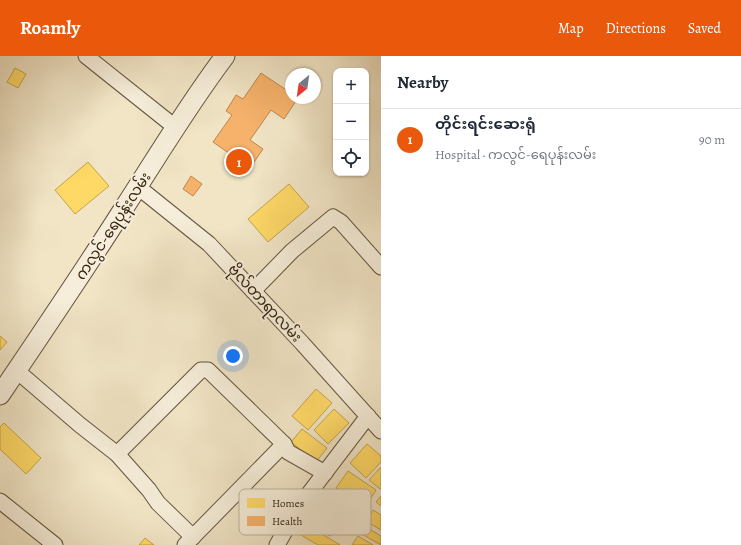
<!DOCTYPE html>
<meta charset="utf-8">
<style>
body{margin:0;font-family:Alegreya,"Noto Sans Myanmar",serif;background:#f6f6f7;color:#1f2937}
.controls{position:absolute;right:12px;top:12px;display:grid;overflow:hidden;border-radius:8px;box-shadow:0 1px 3px #0004}
.controls button{width:36px;height:36px;display:grid;place-items:center;padding:0;border:0;border-bottom:1px solid #e0e1e3;background:#fff;color:#1f2937;font:20px sans-serif}
.compass{position:absolute;left:285px;top:12px;width:36px;height:36px;border-radius:50%;background:#fff;box-shadow:0 1px 3px #0004;rotate:209deg}
.you{position:absolute;left:233px;top:300px;width:14px;height:14px;margin:-10px;border:3px solid #fff;border-radius:50%;background:#1a73e8;box-shadow:0 0 0 6px #1a73e833}
.badge{display:grid;place-items:center;width:26px;height:26px;border-radius:50%;background:#ea580c;color:#fff;font-size:13px;font-weight:700}
.pin{position:absolute;translate:-50% -50%;border:2px solid #fff;box-shadow:0 1px 4px #0006}
.list{margin:0;padding:0;list-style:none}
h2{display:flex;justify-content:space-between;align-items:center;height:52px;margin:0;padding:0 16px;font-size:17px}
h2 small{font-size:13px;font-weight:400;color:#747a83}
.list li{display:grid;grid-template-columns:26px 1fr auto;gap:12px;align-items:center;box-sizing:border-box;height:60px;padding:0 16px;border-top:1px solid #e0e1e3}
.list b{display:block;font-size:15px;white-space:nowrap}
.list p{margin:0;font-size:13px;white-space:nowrap;color:#747a83}
.list em{font-size:13px;font-style:normal;color:#747a83}
.icon{flex:none;width:22px;height:22px;fill:none;stroke:currentColor;stroke-width:2;stroke-linecap:round;stroke-linejoin:round}
.map{position:relative;flex:none;width:381px;height:489px;overflow:hidden}
header{display:flex;align-items:center;gap:24px;box-sizing:border-box;height:56px;padding:0 20px;background:#ea580c;color:#fff}
header strong{font-size:19px}
nav{display:flex;gap:22px;margin-inline-start:auto;font-size:14px}
main{display:flex}
aside{flex:1;background:#fff}
.map>svg:first-child{display:block}
</style>
<header>
<strong>Roamly</strong>
<nav><a>Map</a><a>Directions</a><a>Saved</a></nav>
</header>
<main>
<div class="map">
<svg width="381" height="489" viewBox="0 0 381 489">
<rect width="100%" height="100%" fill="#f1e5c6"/>
<filter id="stains"><feTurbulence type="fractalNoise" baseFrequency=".005" numOctaves="4"/><feColorMatrix values="0 0 0 0 .2 0 0 0 0 .09 0 0 0 0 .02 0 0 0 .5 -.17"/></filter>
<radialGradient id="worn" r=".72"><stop offset=".6" stop-color="#630" stop-opacity="0"/><stop offset="1" stop-color="#630" stop-opacity=".3"/></radialGradient>
<g fill="#ffd966" stroke="#c2a34c">
<path d="M15 12 26 18 18 32 7 26Z"/>
<path d="M88 106 109 130 75 158 55 134Z"/>
<path d="M289 128 309 151 268 186 248 163Z"/>
<path d="M0 280 7 286 0 294Z"/>
<path d="M316 333 332 347 308 374 292 360Z"/>
<path d="M334 353 349 367 328 388 314 374Z"/>
<path d="M4 367 41 402 26 418 0 393V371Z"/>
<path d="M302 373 327 392 316 406 291 386Z"/>
<path d="M367 388 381 400V406L366 422 350 407Z"/>
<path d="M381 411V432L380 433 369 424Z"/>
<path d="M348 415 376 434 365 451 336 432Z"/>
<path d="M381 440V450L376 446Z"/>
<path d="M373 454 381 459V474L366 465Z"/>
<path d="M316 462 334 473 330 480 312 469Z"/>
<path d="M307 469 340 489H318L301 479Z"/>
<path d="M364 470 381 480V489L360 477Z"/>
<path d="M358 480 373 489H352Z"/>
<path d="M145 482 154 489H139Z"/>
</g>
<g fill="#f6b26b" stroke="#bc8750">
<path d="M261 17 291 37V42H298L284 63 271 54 250 84 263 93 250 112 213 86 232 59 226 55 236 39 243 43Z"/>
<path d="M191 120 202 128 193 140 183 133Z"/>
</g>
<g fill="none" stroke-linecap="round" stroke-linejoin="round">
<defs>
<g id="minor">
<path d="M86 0 175 71"/>
<path d="M138 131 209 188 302 287 381 375"/>
<path d="M253 235 292 195 333 161 341 166 381 211"/>
<path d="M17 315 80 369 117 398 149 434 158 447 193 481"/>
<path d="M117 398 201 314H208L284 388 288 396 325 417"/>
<path d="M0 445 55 489"/>
<path d="M185 489 284 388"/>
<path d="M277 489 298 452 368 360"/>
</g>
<path id="tertiary" d="M0 339C42 277 84 215 124 152 157 101 188 49 225 0"/>
</defs>
<use href="#minor" stroke="#64543e" stroke-width="17"/>
<use href="#tertiary" stroke="#64543e" stroke-width="21"/>
<use href="#minor" stroke="#f6eeda" stroke-width="15"/>
<use href="#tertiary" stroke="#f6eeda" stroke-width="19"/>
</g>
<g text-anchor="middle" stroke-width="4" stroke-linejoin="round" paint-order="stroke">
<g font-size="15" fill="#352410" stroke="#f6eeda">
<text transform="translate(113 170) rotate(-57)" y="5">ကလွင်-ရေပုန်းလမ်း</text>
<text transform="translate(265 247) rotate(47)" y="5">ဗိုလ်တာရာလမ်း</text>
</g>
</g>
<rect x="239" y="433" width="132" height="46" rx="6" fill="#f6eeda" stroke="#bcb19d" stroke-width="1"/>
<rect x="247" y="442" width="18" height="10" fill="#ffd966"/>
<rect x="247" y="460" width="18" height="10" fill="#f6b26b"/>
<g font-size="11" fill="#352410">
<text x="272" y="451">Homes</text>
<text x="272" y="469">Health</text>
</g>
<rect width="100%" height="100%" filter="url(#stains)"/>
<rect width="100%" height="100%" fill="url(#worn)"/>
</svg>
<div class="controls">
<button>+</button>
<button>−</button>
<button><svg class="icon" aria-label="locate" viewBox="0 0 24 24"><circle cx="12" cy="12" r="6"/><path d="M12 2v4M12 18v4M2 12h4M18 12h4"/></svg></button>
</div>
<svg class="compass" viewBox="-18 -18 36 36"><path d="M0-13l5 13h-10z" fill="#e53935"/><path d="M0 13l5-13h-10z" fill="#747a83"/></svg>
<div class="you"></div>
<div class="pin badge" style="left:239px;top:106px">1</div>
</div>
<aside>
<h2>Nearby<small></small></h2>
<ul class="list">
<li><span class="badge">1</span><div><b>တိုင်းရင်းဆေးရုံ</b><p>Hospital · ကလွင်-ရေပုန်းလမ်း</p></div><em>90 m</em></li>
</ul>
</aside>
</main>
